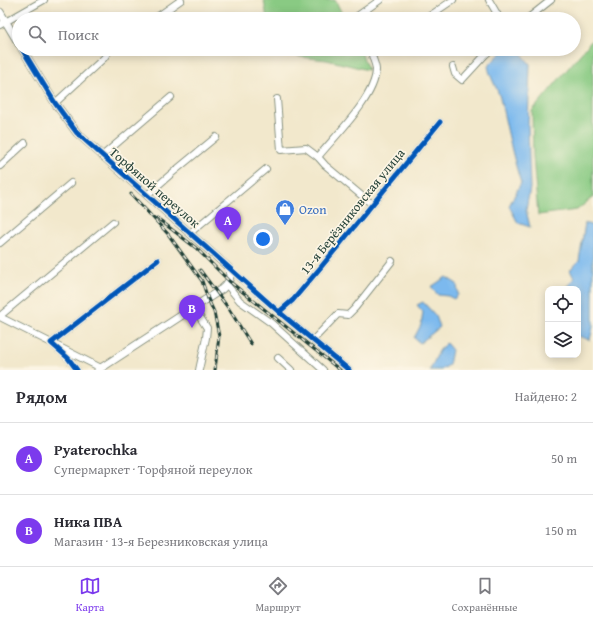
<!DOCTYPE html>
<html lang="ru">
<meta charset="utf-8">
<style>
body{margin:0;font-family:"Gentium Book Plus",serif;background:#f7f7f7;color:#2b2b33}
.controls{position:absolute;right:12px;bottom:12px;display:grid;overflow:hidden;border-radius:8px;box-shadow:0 2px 10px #0003}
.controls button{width:36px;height:36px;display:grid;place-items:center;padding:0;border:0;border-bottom:1px solid #e1e1e2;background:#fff;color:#2b2b33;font:20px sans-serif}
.you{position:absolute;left:263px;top:239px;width:14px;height:14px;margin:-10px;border:3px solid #fff;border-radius:50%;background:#1a73e8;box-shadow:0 0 0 6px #1a73e833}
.badge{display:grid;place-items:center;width:26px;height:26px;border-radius:50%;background:#7c3aed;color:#fff;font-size:13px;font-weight:700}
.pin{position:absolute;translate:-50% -33px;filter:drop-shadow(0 1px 2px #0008)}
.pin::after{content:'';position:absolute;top:21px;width:14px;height:12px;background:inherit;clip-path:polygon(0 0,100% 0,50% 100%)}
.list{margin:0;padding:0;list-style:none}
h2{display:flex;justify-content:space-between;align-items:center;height:52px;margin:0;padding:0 16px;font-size:17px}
h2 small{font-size:13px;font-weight:400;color:#7c7c81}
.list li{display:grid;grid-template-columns:26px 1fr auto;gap:12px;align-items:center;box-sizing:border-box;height:72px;padding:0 16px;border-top:1px solid #e1e1e2}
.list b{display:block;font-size:15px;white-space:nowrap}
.list p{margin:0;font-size:13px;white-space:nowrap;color:#7c7c81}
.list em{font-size:13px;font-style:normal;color:#7c7c81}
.icon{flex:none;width:22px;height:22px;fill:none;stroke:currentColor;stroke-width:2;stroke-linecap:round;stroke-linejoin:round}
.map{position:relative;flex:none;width:593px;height:370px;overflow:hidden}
.search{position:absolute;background:#fff;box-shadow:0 2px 10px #0003;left:12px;right:12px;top:12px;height:44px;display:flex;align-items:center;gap:10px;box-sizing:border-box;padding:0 14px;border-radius:22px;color:#7c7c81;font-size:15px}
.sheet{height:196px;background:#fff}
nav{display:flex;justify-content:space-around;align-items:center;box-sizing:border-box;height:56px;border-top:1px solid #e1e1e2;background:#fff;font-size:11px;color:#7c7c81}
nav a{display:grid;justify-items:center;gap:2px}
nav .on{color:#7c3aed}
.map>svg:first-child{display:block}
</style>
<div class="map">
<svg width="593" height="370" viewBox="0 0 593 370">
<rect width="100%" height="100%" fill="#fcf5e5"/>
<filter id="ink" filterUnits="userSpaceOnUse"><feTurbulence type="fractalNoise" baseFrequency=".025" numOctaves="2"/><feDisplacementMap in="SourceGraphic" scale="8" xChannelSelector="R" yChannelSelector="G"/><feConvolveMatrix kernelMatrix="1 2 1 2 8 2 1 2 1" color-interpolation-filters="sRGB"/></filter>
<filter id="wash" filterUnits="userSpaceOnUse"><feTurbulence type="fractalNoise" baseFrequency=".012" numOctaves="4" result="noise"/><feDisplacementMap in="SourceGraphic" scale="16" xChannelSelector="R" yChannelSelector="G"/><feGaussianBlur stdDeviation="0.9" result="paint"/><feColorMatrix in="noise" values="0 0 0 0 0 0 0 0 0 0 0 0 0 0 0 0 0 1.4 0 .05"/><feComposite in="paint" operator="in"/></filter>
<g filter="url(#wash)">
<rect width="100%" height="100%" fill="#f2e8cc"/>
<g fill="#89ca83" stroke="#54845c">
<path d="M264 0H335L345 19H267Z"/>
<path d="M593 39V197L577 210 538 215 533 156 532 111Z"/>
<path d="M270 49H360L368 70 327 60 301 57Z"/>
</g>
<g fill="#7cb9ee" stroke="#4e7b91">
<path d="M513 49H518L530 64 528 126 530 188 526 210 530 227 518 223 509 206 521 183C512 155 507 127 500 98 497 87 490 78 488 66L501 53Z"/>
<path d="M585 223 593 226V326L590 340 578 336V289H566L574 278 570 270 579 261Z"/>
<path d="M446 277 457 284 458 295 454 299 448 296 438 295 431 287Z"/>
<path d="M423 302 436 316 440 327 420 343 414 338 421 325 423 312 417 305Z"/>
<path d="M446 343 452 350 449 365 441 370H430L439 351Z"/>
</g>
</g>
<g filter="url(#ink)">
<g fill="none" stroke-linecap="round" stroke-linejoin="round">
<defs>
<g id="minor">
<path d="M489 0 500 19"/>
<path d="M154 19 181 0"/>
<path d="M353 19 380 0"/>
<path d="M425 19 453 0"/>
<path d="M527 19 551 0"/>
<path d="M0 25 44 0"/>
<path d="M453 67 455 74 462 80 485 55 492 49"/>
<path d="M277 99 281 150 306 148 318 157 325 165 368 201 373 203"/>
<path d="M55 103 104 58 110 49"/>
<path d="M102 156 171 97"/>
<path d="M318 157C335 136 375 98 376 70 376 65 373 60 372 55L380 49"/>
<path d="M0 166 25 143"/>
<path d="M147 195 171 174 216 137"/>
<path d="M190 233 266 169"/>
<path d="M0 243 71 183"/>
<path d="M229 268 279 312 349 370"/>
<path d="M227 285 240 301 271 323 323 370"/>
<path d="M194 308 207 328 206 338 199 370"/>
<path d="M279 312 293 300 321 267 440 122"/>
<path d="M0 316 113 222"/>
<path d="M0 317 101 368"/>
<path d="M313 340 338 314 348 315 355 308 392 261"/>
<path d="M278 358 291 370"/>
<path d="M77 370 68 358 51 343 158 260"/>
</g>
<g id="tertiary">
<path d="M0 12 19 44"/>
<path d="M22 49 55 103 77 133 229 268C231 277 230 282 222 289L98 370"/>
</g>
</defs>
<use href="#minor" stroke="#889280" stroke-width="8"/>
<use href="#tertiary" stroke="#889280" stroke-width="9"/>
<use href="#minor" stroke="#fff" stroke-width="6"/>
<use href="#tertiary" stroke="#fff" stroke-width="7"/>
<defs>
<g id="rail">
<path d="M131 194 168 234 202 281 208 299 214 312 219 336 215 370"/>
<path d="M157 218 196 248 229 281 340 370"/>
<path d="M200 270 229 309 251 344"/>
</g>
</defs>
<use href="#rail" stroke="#1f3d34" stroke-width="3"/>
<use href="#rail" stroke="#fcf5e5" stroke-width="1.5" stroke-dasharray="4.5" stroke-linecap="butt"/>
<defs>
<g id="cycleway">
<path d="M22 49 55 103 77 133 279 312 349 370"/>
<path d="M279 312 293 300 321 267 440 122"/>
<path d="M77 370 68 358 51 343 158 260"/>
</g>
</defs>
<use href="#cycleway" stroke="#fcf5e5" stroke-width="8"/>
<use href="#cycleway" stroke="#0057b8" stroke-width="5"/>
</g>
</g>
<defs>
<symbol id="shop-pin" viewBox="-11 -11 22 30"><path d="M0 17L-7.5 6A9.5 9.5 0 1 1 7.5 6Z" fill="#3f7fe0" stroke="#fcf5e5"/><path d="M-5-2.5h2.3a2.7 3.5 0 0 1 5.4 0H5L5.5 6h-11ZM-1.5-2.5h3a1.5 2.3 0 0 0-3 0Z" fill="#fff"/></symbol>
</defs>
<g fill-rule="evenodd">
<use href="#shop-pin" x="274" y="198" width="22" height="30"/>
</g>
<g text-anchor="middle" stroke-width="3.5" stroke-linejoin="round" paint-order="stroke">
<g font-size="13" fill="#1f3d34" stroke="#fcf5e5">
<text transform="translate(155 187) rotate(41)" y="5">Торфяной переулок</text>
<text transform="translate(352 211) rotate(-51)" y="5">13-я Берёзниковская улица</text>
</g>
<g font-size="13" fill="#366cbe" stroke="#fcf5e5" text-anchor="start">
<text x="299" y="214">Ozon</text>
</g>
</g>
</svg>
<div class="controls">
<button><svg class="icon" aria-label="locate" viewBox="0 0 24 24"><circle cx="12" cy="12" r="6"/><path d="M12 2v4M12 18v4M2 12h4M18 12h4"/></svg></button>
<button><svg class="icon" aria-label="layers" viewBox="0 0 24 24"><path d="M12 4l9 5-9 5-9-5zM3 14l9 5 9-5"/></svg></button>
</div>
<div class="you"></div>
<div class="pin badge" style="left:228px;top:240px">A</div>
<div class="pin badge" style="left:192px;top:328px">B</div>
<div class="search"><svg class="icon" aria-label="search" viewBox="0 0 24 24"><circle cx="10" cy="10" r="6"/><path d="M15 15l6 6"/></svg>Поиск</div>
</div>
<section class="sheet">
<h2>Рядом<small>Найдено: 2</small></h2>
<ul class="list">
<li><span class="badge">A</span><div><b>Pyaterochka</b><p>Супермаркет · Торфяной переулок</p></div><em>50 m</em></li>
<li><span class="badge">B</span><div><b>Ника ПВА</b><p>Магазин · 13-я Березниковская улица</p></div><em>150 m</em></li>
</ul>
</section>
<nav>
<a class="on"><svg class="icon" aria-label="map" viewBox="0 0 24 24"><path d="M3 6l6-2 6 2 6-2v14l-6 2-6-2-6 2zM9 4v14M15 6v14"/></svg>Карта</a>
<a><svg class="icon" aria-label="directions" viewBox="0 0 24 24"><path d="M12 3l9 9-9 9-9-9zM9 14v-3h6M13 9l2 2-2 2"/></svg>Маршрут</a>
<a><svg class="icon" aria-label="saved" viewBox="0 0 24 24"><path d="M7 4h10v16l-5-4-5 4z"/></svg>Сохранённые</a>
</nav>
